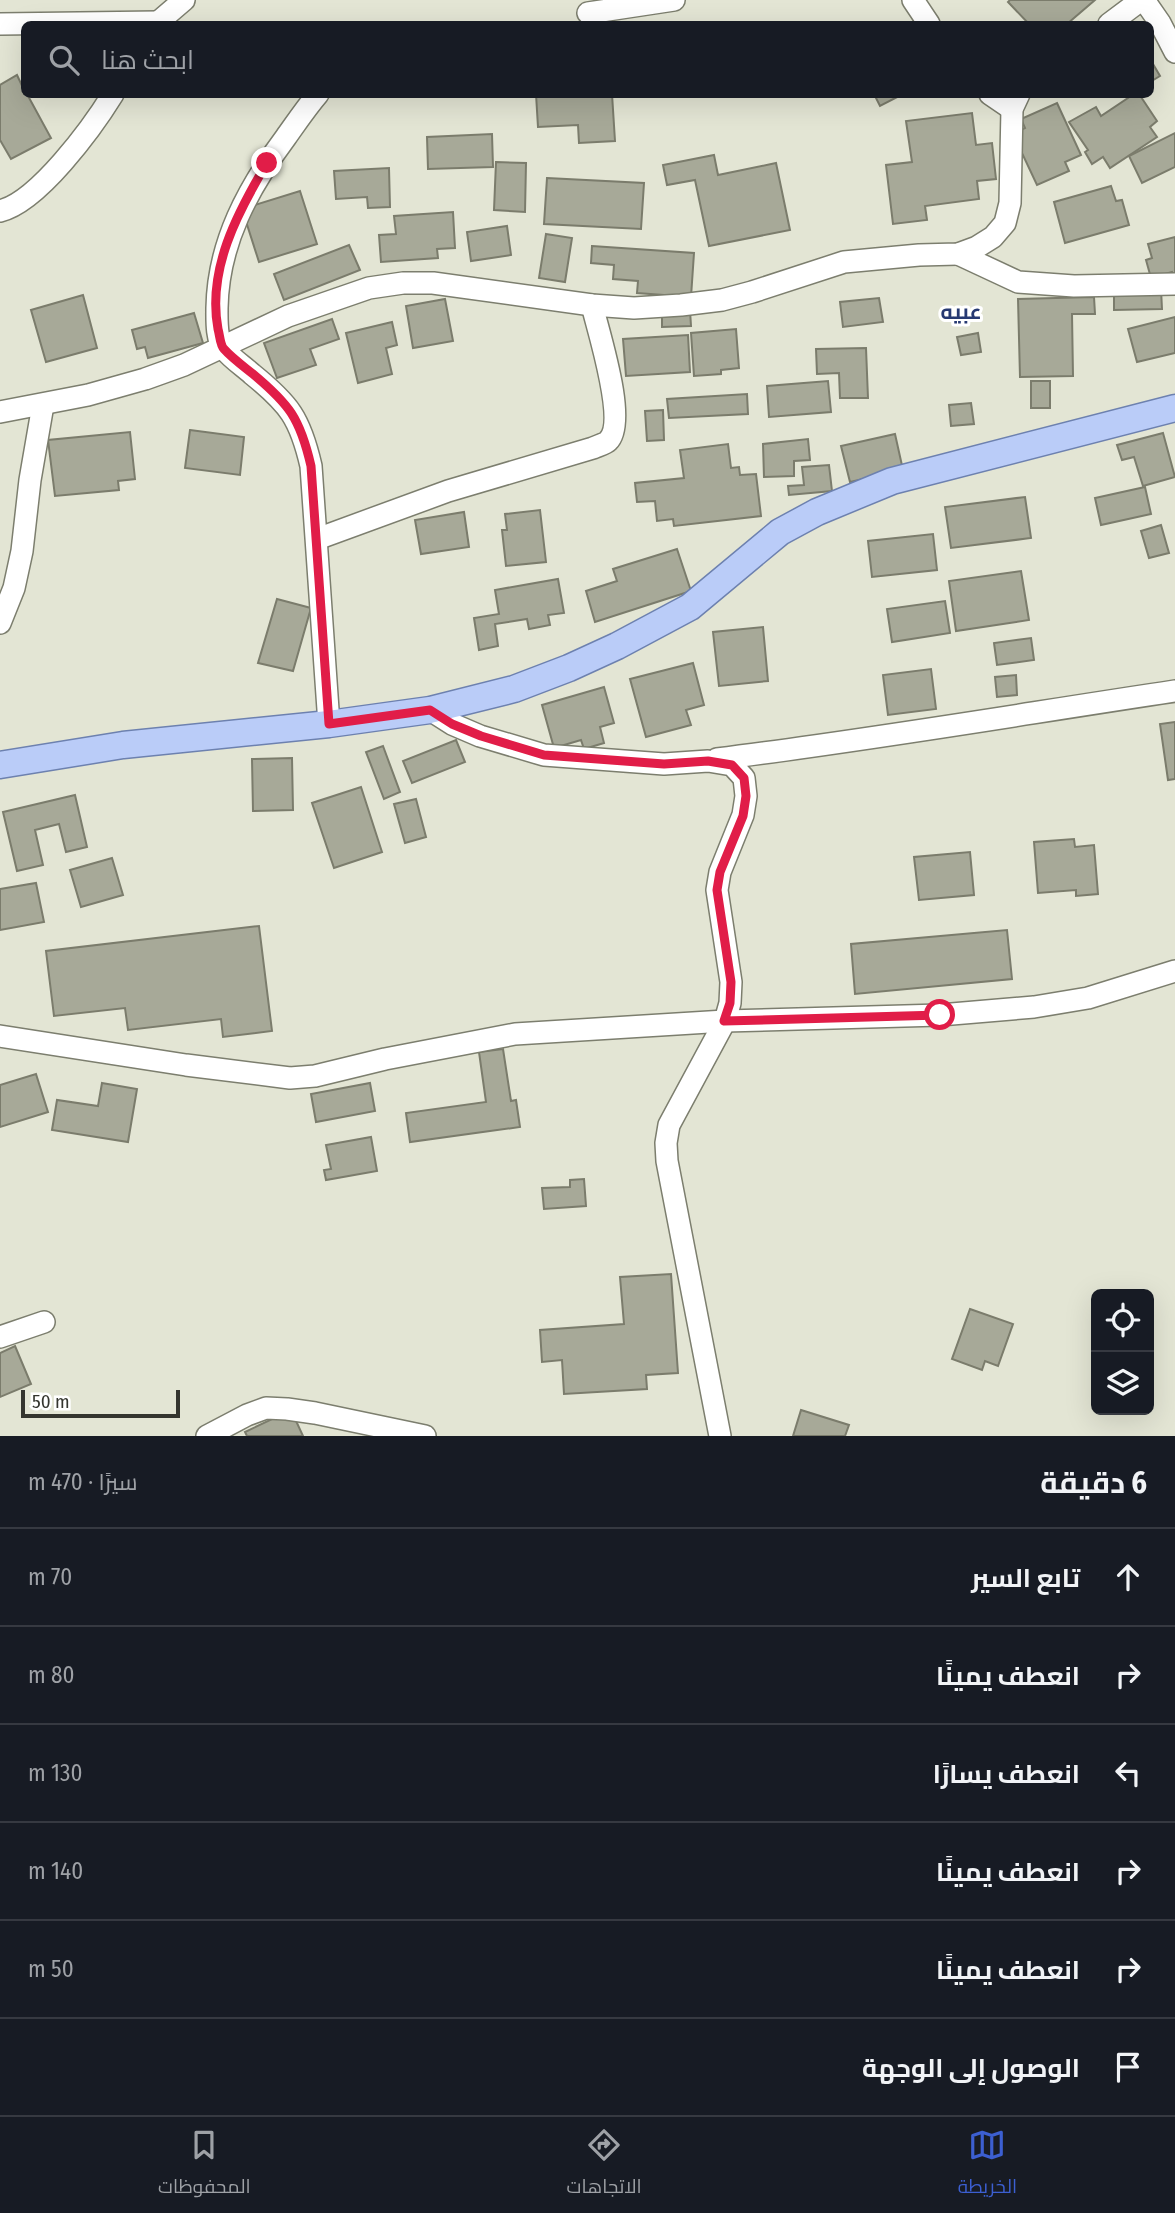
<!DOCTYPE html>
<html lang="ar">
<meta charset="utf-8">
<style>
body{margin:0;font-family:"Fira Sans Condensed",Cairo,sans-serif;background:#242831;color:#f1f3f6;direction:rtl}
.controls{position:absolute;right:21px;bottom:21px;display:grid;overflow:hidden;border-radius:10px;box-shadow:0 7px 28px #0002}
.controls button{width:63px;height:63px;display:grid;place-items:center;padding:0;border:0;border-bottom:2px solid #363941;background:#171b24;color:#f1f3f6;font:35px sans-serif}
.scale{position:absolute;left:21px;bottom:18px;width:159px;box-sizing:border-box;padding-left:7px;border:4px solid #34352e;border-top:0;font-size:19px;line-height:24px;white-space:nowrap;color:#34352e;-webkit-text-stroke:5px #fff;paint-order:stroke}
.stop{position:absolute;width:21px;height:21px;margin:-16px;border:5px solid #e11d48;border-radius:50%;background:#fff}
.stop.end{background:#e11d48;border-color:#fff;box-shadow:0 2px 7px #0008}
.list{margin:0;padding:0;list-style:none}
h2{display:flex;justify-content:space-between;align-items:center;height:91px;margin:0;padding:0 28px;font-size:30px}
h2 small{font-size:23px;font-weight:400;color:#9ea1a6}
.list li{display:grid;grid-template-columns:46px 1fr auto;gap:21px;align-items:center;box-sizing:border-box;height:98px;padding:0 28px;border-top:2px solid #363941}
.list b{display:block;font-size:26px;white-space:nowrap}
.list em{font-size:23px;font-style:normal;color:#9ea1a6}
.icon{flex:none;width:38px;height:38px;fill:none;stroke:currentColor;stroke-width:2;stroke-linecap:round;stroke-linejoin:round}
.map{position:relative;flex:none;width:1175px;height:1436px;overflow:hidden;direction:ltr}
.search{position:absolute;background:#171b24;box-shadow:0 7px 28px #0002;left:21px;right:21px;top:21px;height:77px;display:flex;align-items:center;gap:18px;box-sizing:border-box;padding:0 24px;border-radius:10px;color:#9ea1a6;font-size:26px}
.sheet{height:679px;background:#171b24}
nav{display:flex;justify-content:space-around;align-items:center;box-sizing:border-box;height:98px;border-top:2px solid #363941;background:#171b24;font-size:19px;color:#9ea1a6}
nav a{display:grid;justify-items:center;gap:4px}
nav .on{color:#3c5fd1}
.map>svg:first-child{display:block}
</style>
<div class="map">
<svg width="1175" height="1436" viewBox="0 0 1175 1436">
<rect width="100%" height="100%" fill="#e3e5d4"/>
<g fill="#a7a998" stroke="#7b7c6c" stroke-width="2">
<path d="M1010 0H1095L1067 24H1029L1008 2Z"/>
<path d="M1153 64 1160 76 1150 82V66Z"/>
<path d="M17 75 24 90V94H27L51 138 11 159 0 140V85Z"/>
<path d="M536 94H612L615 141 579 143 578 125 538 127Z"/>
<path d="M874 94H903L880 106Z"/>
<path d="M1134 94H1139L1157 121 1150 127 1157 137 1110 168 1103 157 1092 164 1085 152 1088 150 1069 122 1096 107 1101 116Z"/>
<path d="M1057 103 1081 155 1065 162 1069 171 1037 185 1013 134 1025 128 1021 119Z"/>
<path d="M972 113 976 145 992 143 996 179 977 181 979 199 925 206 927 220 893 224 886 165 912 162 906 121Z"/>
<path d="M1175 133V167L1142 183 1129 156Z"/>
<path d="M492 134 493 167 428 169 427 137Z"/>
<path d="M714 155 718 175 776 163 790 230 709 246 695 180 667 185 663 165Z"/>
<path d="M496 162 526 163 525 212 494 210Z"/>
<path d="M389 168 390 207 368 208 367 197 336 199 334 171Z"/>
<path d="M547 178 644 183 641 229 544 224Z"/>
<path d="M1111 186 1116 201 1122 200 1129 225 1065 243 1054 202Z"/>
<path d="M300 191 317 244 259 262 242 209Z"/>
<path d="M453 212 455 248 437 249 438 258 381 262 379 235 396 234 394 216Z"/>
<path d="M507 226 511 255 471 261 467 232Z"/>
<path d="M546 234 572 238 565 282 539 278Z"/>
<path d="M1175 237V279L1172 272 1151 278 1146 260 1152 258 1148 244Z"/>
<path d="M349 245 360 270 284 300 274 274Z"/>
<path d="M592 246 694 253 691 297 637 293 638 281 613 279 614 265 591 263Z"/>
<path d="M1161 289 1162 309 1114 310V290Z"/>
<path d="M83 295 97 348 46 362 31 310Z"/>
<path d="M1094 297 1095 314H1072L1073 376 1020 377 1018 299Z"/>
<path d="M879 298 883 322 843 327 840 302Z"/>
<path d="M445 299 453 341 413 348 406 306Z"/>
<path d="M690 310 691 326 662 327V311Z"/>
<path d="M194 313 203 343 148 358 145 347 137 349 132 330Z"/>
<path d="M1175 317V353L1137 362 1128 329Z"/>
<path d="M332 319 339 339 310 349 316 365 277 378 264 343Z"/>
<path d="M392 322 397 345 386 348 392 374 358 383 346 333Z"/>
<path d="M736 329 739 368 721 370V374L694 376 691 333Z"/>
<path d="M978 333 981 352 961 355 957 337Z"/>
<path d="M688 335 690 372 626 376 623 339Z"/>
<path d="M866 348 868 398H840L839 373 817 374 816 349Z"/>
<path d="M828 381 831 412 769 417 767 386Z"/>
<rect x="1031" y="381" width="19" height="27"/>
<path d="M747 394 748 414 669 418 667 399Z"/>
<path d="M971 403 974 424 951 426 949 405Z"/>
<path d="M663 410 664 440 647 441 645 411Z"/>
<path d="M190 430 244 437 240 475 185 468Z"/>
<path d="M130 432 135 479 118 481 119 490 55 496 48 440Z"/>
<path d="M1163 433 1175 477 1143 486 1134 457 1122 460 1117 445Z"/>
<path d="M895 434 903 470 850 482 841 446Z"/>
<path d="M808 439 810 460 794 461V476L764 477 763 444Z"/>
<path d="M728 444 731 468 739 467 740 475 756 474 761 516 674 526 673 519 657 521 655 501 637 502 635 483 684 478 680 450Z"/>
<path d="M829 465 832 491 789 495 788 486 804 485 802 467Z"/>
<path d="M1145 487 1151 514 1101 525 1095 498Z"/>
<path d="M1025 497 1031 538 951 548 945 507Z"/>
<path d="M540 510 546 562 506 566 502 530H507L505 514Z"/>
<path d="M464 512 469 547 421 554 415 520Z"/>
<path d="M1161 525 1169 553 1149 558 1141 531Z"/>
<path d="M933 534 937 570 872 577 868 541Z"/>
<path d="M677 549 691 591 595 622 586 591 617 581 613 569Z"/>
<path d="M1021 571 1029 620 956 631 949 581Z"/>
<path d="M558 579 564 613 548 615 550 625 529 629 527 619 495 624 498 646 479 650 474 618 499 614 495 590Z"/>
<path d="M277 599 311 608 293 671 258 663Z"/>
<path d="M945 601 950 633 892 642 887 609Z"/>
<path d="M763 627 768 681 719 686 713 632Z"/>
<path d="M1031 638 1034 660 997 665 994 643Z"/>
<path d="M693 663 704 705 686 710 691 725 646 737 630 679Z"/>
<path d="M931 669 936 709 888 715 883 675Z"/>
<path d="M1016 675 1017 695 997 697 995 677Z"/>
<path d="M604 687 614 723 600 727 604 743 584 749 581 740 554 748 542 705Z"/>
<path d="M1175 722V779L1168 780 1160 724Z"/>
<path d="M456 740 465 762 412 783 403 761Z"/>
<path d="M383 746 400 792 384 799 366 752Z"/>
<path d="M292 758 293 810 253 811 252 759Z"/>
<path d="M361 787 382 852 334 868 312 803Z"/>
<path d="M75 795 87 847 66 852 59 824 35 830 43 865 17 871 3 812Z"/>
<path d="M416 799 426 837 405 843 394 804Z"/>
<path d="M1074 839 1075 847 1094 845 1098 894 1076 896V890L1038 893 1034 842Z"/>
<path d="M970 852 974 895 919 900 914 857Z"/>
<path d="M112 858 123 895 81 907 70 870Z"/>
<path d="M36 883 44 922 0 930V889Z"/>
<path d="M259 926 272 1031 223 1037 221 1019 128 1030 125 1008 54 1016 46 951Z"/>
<path d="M1007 930 1012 979 855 994 851 944Z"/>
<path d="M503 1049 511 1101 516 1100 520 1127 410 1142 406 1113 486 1102 479 1052Z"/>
<path d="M36 1074 48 1112 0 1127V1085Z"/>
<path d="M102 1083 137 1089 128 1142 52 1130 57 1100 98 1106Z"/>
<path d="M370 1083 375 1111 316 1122 311 1094Z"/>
<path d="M371 1137 377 1171 326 1180 324 1170 331 1169 326 1145Z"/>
<path d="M584 1179 586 1206 544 1209 542 1188 570 1187V1180Z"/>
<path d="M671 1274 678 1373 646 1375 647 1389 564 1394 562 1360 542 1362 540 1330 624 1324 620 1277Z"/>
<path d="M970 1309 1013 1324 998 1366 985 1361 982 1370 952 1359Z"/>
<path d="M15 1346 31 1384 0 1397V1353Z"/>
<path d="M291 1410 303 1436H247L245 1432Z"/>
<path d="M801 1410 849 1425 845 1436H793Z"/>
</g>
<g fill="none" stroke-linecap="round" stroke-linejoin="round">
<defs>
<g id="minor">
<path d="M913 0 929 24"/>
<path d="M1144 0 1160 23 1175 52"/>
<path d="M588 13 674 0"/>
<path d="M0 24 158 22"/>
<path d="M156 24 184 0"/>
<path d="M1109 24 1141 0"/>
<path d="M318 94C306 108 296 123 286 137 248 188 218 243 217 308 217 319 216 340 224 349 231 358 243 366 252 374 289 404 300 418 311 466L329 724"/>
<path d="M990 94 1012 109"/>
<path d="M0 211C38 202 92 128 113 94"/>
<path d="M958 254 1018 282 1074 286 1175 284"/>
<path d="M0 412 88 395 145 379 184 365 288 316 369 288 403 283H433L592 305 634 308 681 305 722 300 752 292 844 262 919 255 958 254 977 247 993 237 1005 223 1010 203 1012 109 1019 94"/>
<path d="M317 539 448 491 593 448C597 446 605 444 608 441 628 422 598 331 592 305"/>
<path d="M0 623 14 588 22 551 30 480 43 405"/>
<path d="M430 710 452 724 480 736 544 755 664 764 708 761 732 765 744 778 746 796 743 815 720 872 717 890 731 982 730 1003 725 1021 669 1125 666 1143 667 1161 720 1436"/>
<path d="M717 759C870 740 1022 714 1175 691"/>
<path d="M0 1036 186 1065 290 1078 315 1076 385 1059 515 1034 725 1021 940 1015 1034 1007 1088 998 1175 971"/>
<path d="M0 1337 44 1322"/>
<path d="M207 1436 247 1415 266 1408 287 1409 315 1413 425 1436"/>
</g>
<path id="major" d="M0 765 123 745 329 724 430 710 514 689 569 668 617 646 690 607 780 532 817 512 892 481 1175 408"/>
</defs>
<use href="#minor" stroke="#7c7e6e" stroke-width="24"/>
<use href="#major" stroke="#6d81af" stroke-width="29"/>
<use href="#minor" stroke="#fff" stroke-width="21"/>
<use href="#major" stroke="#baccf8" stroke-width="26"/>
</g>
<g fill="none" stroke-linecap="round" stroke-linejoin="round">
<path stroke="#e11d48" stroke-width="9" d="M267 163C237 213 207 270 218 329 220 336 220 345 224 349 232 358 243 366 253 374 289 404 300 418 311 466L329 724 430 710 452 724 481 736 544 755 664 764 708 761 732 765 744 778 746 796 743 816 720 872 717 890 731 982 730 1003 724 1021 940 1015"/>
</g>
<g text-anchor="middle" stroke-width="6" stroke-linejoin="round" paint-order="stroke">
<g font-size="21" font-weight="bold" fill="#263972" stroke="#fff">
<text x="961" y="319">عبيه</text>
</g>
</g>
</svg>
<div class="controls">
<button><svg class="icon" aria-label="locate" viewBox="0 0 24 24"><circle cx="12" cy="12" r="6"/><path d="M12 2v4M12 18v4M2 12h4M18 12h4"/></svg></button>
<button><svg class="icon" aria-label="layers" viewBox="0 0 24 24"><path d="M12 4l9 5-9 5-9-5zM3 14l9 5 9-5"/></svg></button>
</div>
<div class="scale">50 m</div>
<div class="stop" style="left:940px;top:1015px"></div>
<div class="stop end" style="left:267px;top:163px"></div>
<div class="search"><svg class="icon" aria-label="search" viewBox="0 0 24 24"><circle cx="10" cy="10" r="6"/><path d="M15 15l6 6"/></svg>ابحث هنا</div>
</div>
<section class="sheet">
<h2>6 دقيقة<small>سيرًا · 470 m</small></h2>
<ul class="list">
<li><svg class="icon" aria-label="ahead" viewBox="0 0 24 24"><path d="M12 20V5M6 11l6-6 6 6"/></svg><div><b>تابع السير</b></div><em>70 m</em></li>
<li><svg class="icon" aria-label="right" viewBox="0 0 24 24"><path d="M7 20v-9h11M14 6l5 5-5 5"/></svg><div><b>انعطف يمينًا</b></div><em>80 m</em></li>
<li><svg class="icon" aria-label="left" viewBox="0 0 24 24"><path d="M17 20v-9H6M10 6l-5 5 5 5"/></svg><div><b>انعطف يسارًا</b></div><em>130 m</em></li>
<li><svg class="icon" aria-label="right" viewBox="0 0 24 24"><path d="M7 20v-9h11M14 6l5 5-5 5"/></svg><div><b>انعطف يمينًا</b></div><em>140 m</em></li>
<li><svg class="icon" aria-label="right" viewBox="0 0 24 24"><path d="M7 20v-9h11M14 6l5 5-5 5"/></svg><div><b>انعطف يمينًا</b></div><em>50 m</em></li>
<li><svg class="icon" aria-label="arrive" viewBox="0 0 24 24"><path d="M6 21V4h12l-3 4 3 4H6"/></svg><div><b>الوصول إلى الوجهة</b></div></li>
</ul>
</section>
<nav>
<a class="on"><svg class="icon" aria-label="map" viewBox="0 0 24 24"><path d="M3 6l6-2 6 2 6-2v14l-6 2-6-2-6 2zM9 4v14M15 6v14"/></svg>الخريطة</a>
<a><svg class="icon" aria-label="directions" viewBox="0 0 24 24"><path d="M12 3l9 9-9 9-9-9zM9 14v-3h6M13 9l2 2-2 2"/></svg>الاتجاهات</a>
<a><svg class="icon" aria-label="saved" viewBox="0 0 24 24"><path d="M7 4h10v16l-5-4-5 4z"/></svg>المحفوظات</a>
</nav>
